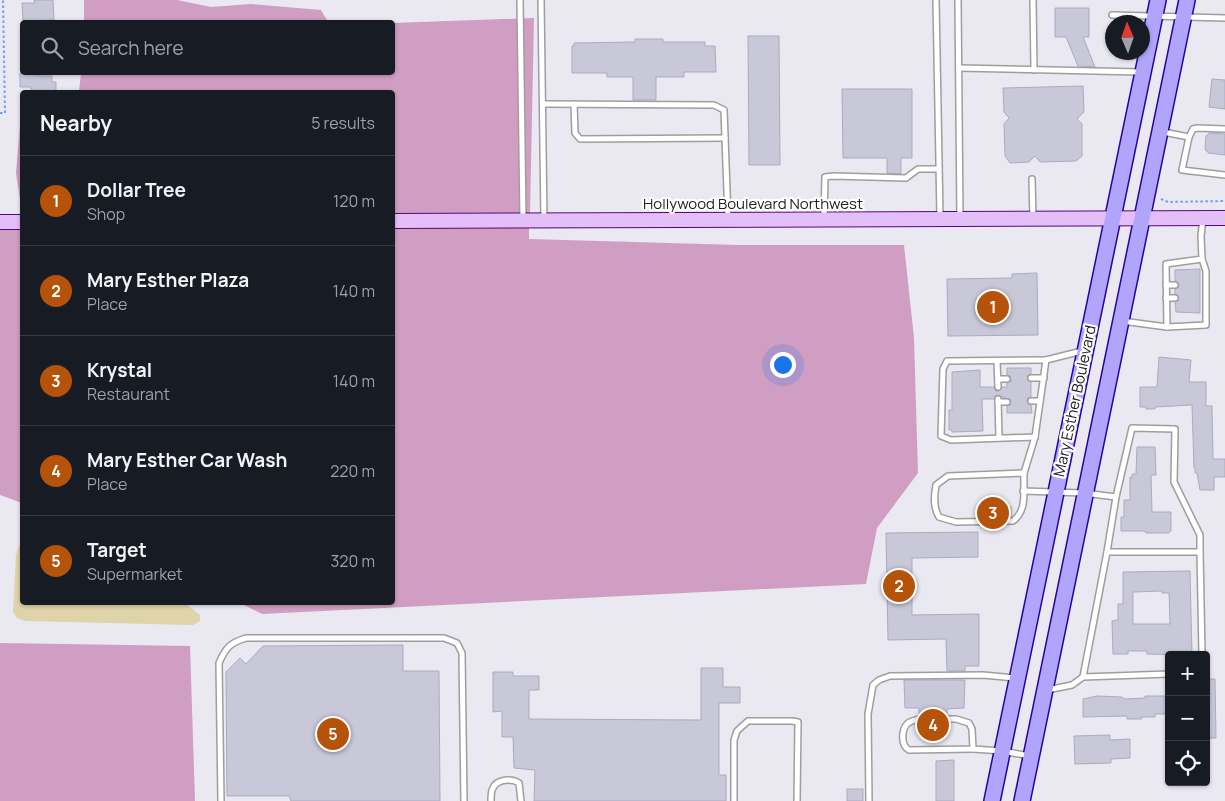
<!DOCTYPE html>
<meta charset="utf-8">
<style>
body{margin:0;font-family:Manrope,sans-serif;background:#242831;color:#f1f3f6}
.controls{position:absolute;right:15px;bottom:15px;display:grid;overflow:hidden;border-radius:5px;box-shadow:0 1px 4px #0004}
.controls button{width:45px;height:45px;display:grid;place-items:center;padding:0;border:0;border-bottom:1px solid #363941;background:#171b24;color:#f1f3f6;font:25px sans-serif}
.compass{position:absolute;left:1105px;top:15px;width:45px;height:45px;border-radius:50%;background:#171b24;box-shadow:0 1px 4px #0004;rotate:358deg}
.you{position:absolute;left:782px;top:364px;width:18px;height:18px;margin:-12px;border:4px solid #fff;border-radius:50%;background:#1a73e8;box-shadow:0 0 0 8px #1a73e833}
.badge{display:grid;place-items:center;width:32px;height:32px;border-radius:50%;background:#b45309;color:#fff;font-size:16px;font-weight:700}
.pin{position:absolute;translate:-50% -50%;border:2px solid #fff;box-shadow:0 1px 5px #0006}
.list{margin:0;padding:0;list-style:none}
h2{display:flex;justify-content:space-between;align-items:center;height:65px;margin:0;padding:0 20px;font-size:21px}
h2 small{font-size:16px;font-weight:400;color:#9ea1a6}
.list li{display:grid;grid-template-columns:32px 1fr auto;gap:15px;align-items:center;box-sizing:border-box;height:90px;padding:0 20px;border-top:1px solid #363941}
.list b{display:block;font-size:19px;white-space:nowrap}
.list p{margin:0;font-size:16px;white-space:nowrap;color:#9ea1a6}
.list em{font-size:16px;font-style:normal;color:#9ea1a6}
.icon{flex:none;width:28px;height:28px;fill:none;stroke:currentColor;stroke-width:2;stroke-linecap:round;stroke-linejoin:round}
.map{position:relative;flex:none;width:1225px;height:801px;overflow:hidden}
.search{position:absolute;background:#171b24;box-shadow:0 1px 4px #0004;left:20px;top:20px;width:375px;height:55px;display:flex;align-items:center;gap:12px;box-sizing:border-box;padding:0 18px;border-radius:5px;color:#9ea1a6;font-size:19px}
.panel{position:absolute;background:#171b24;box-shadow:0 1px 4px #0004;left:20px;top:90px;width:375px;height:515px;border-radius:5px}
.map>svg:first-child{display:block}
</style>
<div class="map">
<svg width="1225" height="801" viewBox="0 0 1225 801">
<rect width="100%" height="100%" fill="#eae8f1"/>
<g fill="#d09ec2">
<path d="M84 0H177L211 7 251 4 321 10 328 22H84Z"/>
<path d="M534 18 530 214H393L392 92H79L81 73 392 72 393 23Z"/>
<path d="M21 114H22V213L16 173Z"/>
<path d="M393 228H529V239L738 245H904L914 338 918 473 877 528 866 584 262 614 240 603 392 602Z"/>
<path d="M0 229H22V503L0 495Z"/>
<path d="M0 643 190 646 195 801H0Z"/>
</g>
<path fill="#ded3a9" d="M22 544V602L185 603 200 615V621L193 625 25 621 17 618 13 612 16 555 19 546Z"/>
<g fill="#c8c8d8" stroke="#abaac3" fill-rule="evenodd">
<path d="M34 0H53L54 20 23 21 22 3H35Z"/>
<path d="M1055 8H1089V37H1083L1095 67 1078 66 1066 37H1055Z"/>
<path d="M748 36H779L780 165H749Z"/>
<path d="M635 39H663V42H705V46H715L716 72H684V77H656V100H633V77H607V73H572V46H574V43L635 42Z"/>
<path d="M20 73H37V76H52V82H56V92H31V87H20Z"/>
<path d="M1212 79 1225 80V109L1209 107Z"/>
<path d="M1083 86 1084 112 1077 119 1082 124V156L1076 161 1040 162 1035 156 1029 162 1010 163 1005 156 1004 124 1009 118 1004 112 1003 88Z"/>
<path d="M842 89H912V158H901V174L887 173V158H843Z"/>
<path d="M1210 133 1225 134V155L1208 153V151H1206L1205 149 1206 136Z"/>
<path d="M1200 269V313L1176 312 1175 302 1178 301 1179 298 1175 294V289L1178 288 1179 285 1175 281V270Z"/>
<path d="M1037 273 1038 335 948 336 947 279 1012 278V274Z"/>
<path d="M1159 357 1191 360 1189 382H1206V406H1212L1213 459H1225V477H1214V490H1200L1197 473H1195V468H1194L1192 405 1155 407V409H1146V407H1140V387H1157Z"/>
<path d="M1007 368H1031V374L1028 375 1027 378 1031 382V397L1028 398 1027 401 1031 405 1032 413H1007V406L1010 405 1011 400 997 395 994 399H982L983 431 952 432V430H949V410H952V372L980 370V387H994L996 391H999L1002 387H1007V383L1011 381 1010 376 1007 375Z"/>
<path d="M1137 447H1155L1156 475H1151L1152 512H1171V531L1169 532V533H1146L1144 531H1121V517H1124V500H1130V477L1132 478V474H1136Z"/>
<path d="M999 507H1011V517H997L982 509H998Z"/>
<path d="M978 532V557L912 558V615L979 614V666H965V671H947L946 639 888 640 886 533Z"/>
<path d="M1190 571 1192 655 1147 654V651H1128V654H1113L1112 621 1118 620V604H1123V572ZM1162 591V593H1169L1170 624H1133V592Z"/>
<path d="M403 645V671H439L440 801H291L289 796H227L226 672 240 658 246 664 263 646Z"/>
<path d="M701 668H723V687H740V703H719V775H726V801H534L535 770 514 768 513 737H502V711L493 712V672H513V676H539V690H529V719L701 720Z"/>
<path d="M1206 679H1215L1216 738H1206Z"/>
<path d="M904 680H965L964 708 947 709V715L944 716 943 719 947 723V730H939L938 733H919V724L922 722 923 718 919 715V708H905Z"/>
<path d="M1145 696H1167L1168 714H1155V717H1141L1142 719H1127V716L1083 717V699L1097 696 1122 697 1124 699 1145 698Z"/>
<path d="M1110 735V740L1130 739V758L1111 759V763L1075 764 1074 736Z"/>
<path d="M954 760V801H936V761Z"/>
<rect x="847" y="789" width="16" height="12"/>
</g>
<g fill="none" stroke-linecap="round" stroke-linejoin="round">
<defs>
<g id="lane">
<path d="M520 0 523 219"/>
<path d="M541 0 544 220"/>
<path d="M936 0 940 217"/>
<path d="M958 0 960 219"/>
<path d="M1033 0 1034 70"/>
<path d="M1112 15 1225 18"/>
<path d="M959 68 1140 72"/>
<path d="M543 104 714 105 724 110 728 218"/>
<path d="M574 104 575 133 580 139 725 138"/>
<path d="M1163 132 1189 137 1182 170 1225 175"/>
<path d="M1189 137 1193 129 1197 128 1225 129"/>
<path d="M1032 179 1033 219"/>
<path d="M824 217 825 177 833 176 906 178 918 169H939"/>
<path d="M1166 285H1175"/>
<path d="M1166 298H1175"/>
<path d="M1122 321 1167 327 1166 264 1202 259 1201 236 1203 218"/>
<path d="M1167 327 1206 325V271L1202 259"/>
<path d="M997 361 998 387"/>
<path d="M1031 378H1044"/>
<path d="M998 379H1007"/>
<path d="M998 399 999 438"/>
<path d="M1031 401H1040"/>
<path d="M998 402H1007"/>
<path d="M1035 437 951 440 941 436 943 369 947 361 1046 360"/>
<path d="M1024 473C1023 489 1028 510 1013 521L956 522 939 517C933 507 934 496 936 485L948 476Z"/>
<path d="M1024 473 1035 437 1046 360 1082 351"/>
<path d="M1023 491 1084 493 1116 497 1107 552"/>
<path d="M1116 497 1132 428 1175 429 1174 482 1200 535V552"/>
<path d="M1083 677 1107 552H1200L1202 655"/>
<path d="M1047 690 1072 685 1083 677 1169 674"/>
<path d="M919 719C915 720 910 721 907 724 901 731 901 746 909 750L973 749 972 729 969 723 956 719H947"/>
<path d="M973 749 1002 751 1030 756"/>
<path d="M221 801 219 663C226 647 230 643 246 638H444L457 643 462 653 464 801"/>
<path d="M491 801C491 797 491 791 493 788 497 779 512 778 519 783L521 801"/>
<path d="M734 801V740L737 731 748 721H792L798 722 797 801"/>
<path d="M869 801 868 714 873 685 879 680 890 676 983 675 1015 678"/>
</g>
<g id="secondary">
<path d="M392 221 1225 218"/>
<path d="M0 222H22"/>
</g>
<g id="primary">
<path d="M992 801 1158 0"/>
<path d="M1022 801 1187 0"/>
</g>
</defs>
<use href="#lane" stroke="#9e9e9e" stroke-width="8"/>
<use href="#secondary" stroke="#550779" stroke-width="16"/>
<use href="#primary" stroke="#28029c" stroke-width="18"/>
<g stroke="#729ef8" stroke-width="2" stroke-dasharray="2.5 2.5" stroke-linecap="butt">
<path d="M0 113H5L3 0"/>
<path d="M1161 199 1168 202 1225 201"/>
</g>
<use href="#lane" stroke="#fff" stroke-width="5"/>
<use href="#secondary" stroke="#e3bef9" stroke-width="14"/>
<use href="#primary" stroke="#b0a4fb" stroke-width="15"/>
</g>
<g text-anchor="middle" stroke-width="4.5" stroke-linejoin="round" paint-order="stroke">
<g font-size="15" fill="#212121" stroke="#fff">
<text x="753" y="209">Hollywood Boulevard Northwest</text>
<text transform="translate(1075 401) rotate(-78)" y="5">Mary Esther Boulevard</text>
</g>
</g>
</svg>
<div class="controls">
<button>+</button>
<button>−</button>
<button><svg class="icon" aria-label="locate" viewBox="0 0 24 24"><circle cx="12" cy="12" r="6"/><path d="M12 2v4M12 18v4M2 12h4M18 12h4"/></svg></button>
</div>
<svg class="compass" viewBox="-18 -18 36 36"><path d="M0-13l5 13h-10z" fill="#e53935"/><path d="M0 13l5-13h-10z" fill="#9ea1a6"/></svg>
<div class="you"></div>
<div class="pin badge" style="left:993px;top:307px">1</div>
<div class="pin badge" style="left:899px;top:586px">2</div>
<div class="pin badge" style="left:993px;top:513px">3</div>
<div class="pin badge" style="left:933px;top:725px">4</div>
<div class="pin badge" style="left:333px;top:734px">5</div>
<div class="search"><svg class="icon" aria-label="search" viewBox="0 0 24 24"><circle cx="10" cy="10" r="6"/><path d="M15 15l6 6"/></svg>Search here</div>
<section class="panel">
<h2>Nearby<small>5 results</small></h2>
<ul class="list">
<li><span class="badge">1</span><div><b>Dollar Tree</b><p>Shop</p></div><em>120 m</em></li>
<li><span class="badge">2</span><div><b>Mary Esther Plaza</b><p>Place</p></div><em>140 m</em></li>
<li><span class="badge">3</span><div><b>Krystal</b><p>Restaurant</p></div><em>140 m</em></li>
<li><span class="badge">4</span><div><b>Mary Esther Car Wash</b><p>Place</p></div><em>220 m</em></li>
<li><span class="badge">5</span><div><b>Target</b><p>Supermarket</p></div><em>320 m</em></li>
</ul>
</section>
</div>
